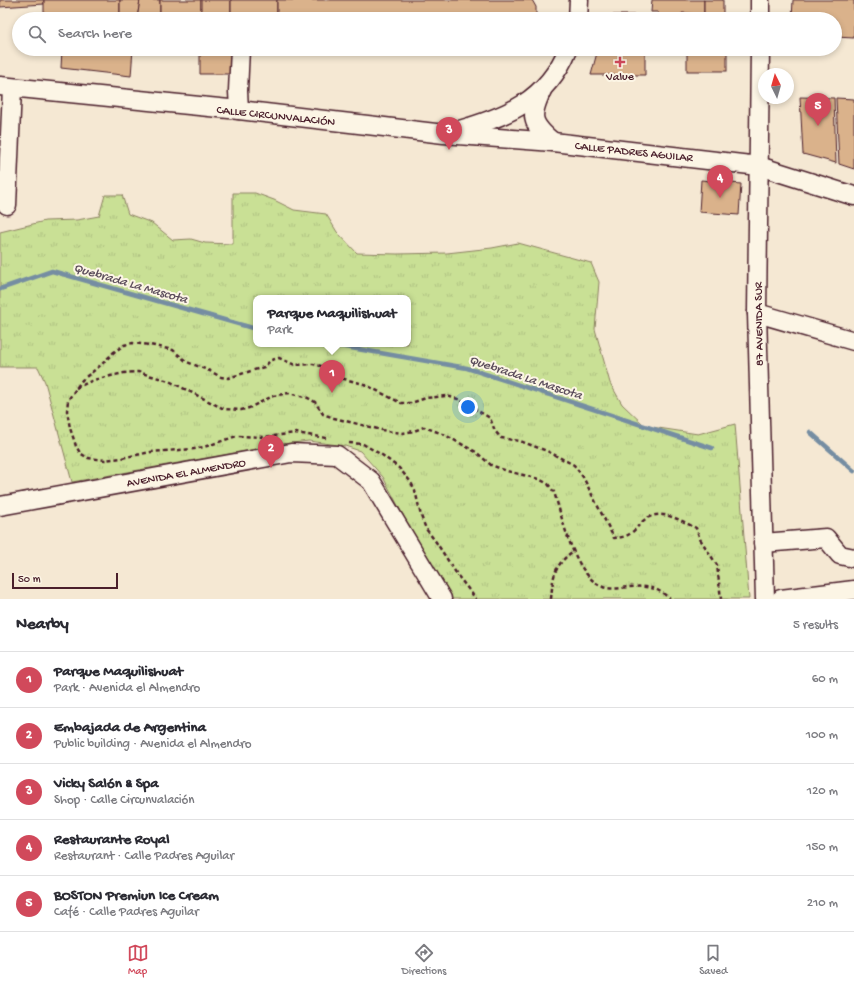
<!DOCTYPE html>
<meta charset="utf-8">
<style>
body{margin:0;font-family:"Gochi Hand",sans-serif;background:#f2f2f3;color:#2b2b33}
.compass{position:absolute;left:758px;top:68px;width:36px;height:36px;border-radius:50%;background:#fff;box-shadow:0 2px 6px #0003;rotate:355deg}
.scale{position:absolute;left:12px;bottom:10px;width:106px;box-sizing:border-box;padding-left:4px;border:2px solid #4a1f2b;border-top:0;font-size:11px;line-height:14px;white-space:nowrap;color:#4a1f2b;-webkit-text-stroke:3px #fcf5e5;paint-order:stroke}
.you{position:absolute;left:468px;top:407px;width:14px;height:14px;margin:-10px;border:3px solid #fff;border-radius:50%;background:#1a73e8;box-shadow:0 0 0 6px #1a73e833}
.badge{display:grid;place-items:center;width:26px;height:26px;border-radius:50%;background:#d1495b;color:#fff;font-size:13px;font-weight:700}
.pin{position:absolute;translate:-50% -33px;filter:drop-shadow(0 1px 2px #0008)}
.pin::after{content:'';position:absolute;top:21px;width:14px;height:12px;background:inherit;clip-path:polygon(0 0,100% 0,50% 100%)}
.popup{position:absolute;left:253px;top:295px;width:158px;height:52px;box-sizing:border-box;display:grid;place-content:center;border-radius:8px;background:#fff;filter:drop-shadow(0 1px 3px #0005);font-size:13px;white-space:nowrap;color:#7c7c81}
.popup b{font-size:15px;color:#2b2b33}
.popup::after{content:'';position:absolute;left:50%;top:100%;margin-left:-8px;border:8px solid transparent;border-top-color:#fff}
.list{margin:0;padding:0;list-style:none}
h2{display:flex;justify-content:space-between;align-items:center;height:52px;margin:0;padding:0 16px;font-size:17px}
h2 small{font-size:13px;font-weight:400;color:#7c7c81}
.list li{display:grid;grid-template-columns:26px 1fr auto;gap:12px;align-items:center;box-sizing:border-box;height:56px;padding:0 16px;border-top:1px solid #e1e1e2}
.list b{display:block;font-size:15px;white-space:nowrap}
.list p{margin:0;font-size:13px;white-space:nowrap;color:#7c7c81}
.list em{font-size:13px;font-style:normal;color:#7c7c81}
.icon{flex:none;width:22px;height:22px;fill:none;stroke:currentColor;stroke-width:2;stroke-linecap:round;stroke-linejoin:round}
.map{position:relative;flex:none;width:854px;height:599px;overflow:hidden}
.search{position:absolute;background:#fff;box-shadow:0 2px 6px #0003;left:12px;right:12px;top:12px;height:44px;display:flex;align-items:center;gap:10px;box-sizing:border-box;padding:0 14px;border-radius:22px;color:#7c7c81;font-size:15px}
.sheet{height:332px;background:#fff}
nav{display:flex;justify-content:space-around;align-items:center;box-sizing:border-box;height:56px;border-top:1px solid #e1e1e2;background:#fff;font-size:11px;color:#7c7c81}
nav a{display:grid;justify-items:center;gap:2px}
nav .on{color:#d1495b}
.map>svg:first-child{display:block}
</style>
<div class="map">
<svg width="854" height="599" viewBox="0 0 854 599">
<defs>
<pattern id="park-tufts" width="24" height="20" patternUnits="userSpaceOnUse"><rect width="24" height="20" fill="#c9e095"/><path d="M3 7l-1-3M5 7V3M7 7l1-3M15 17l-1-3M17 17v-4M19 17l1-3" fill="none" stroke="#aec081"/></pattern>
</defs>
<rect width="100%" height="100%" fill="#f5e8d3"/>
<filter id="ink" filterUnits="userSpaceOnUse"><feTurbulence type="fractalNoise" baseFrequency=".025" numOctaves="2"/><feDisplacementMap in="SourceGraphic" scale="8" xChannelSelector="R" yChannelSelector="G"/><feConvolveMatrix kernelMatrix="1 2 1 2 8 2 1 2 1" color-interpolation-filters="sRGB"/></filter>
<g filter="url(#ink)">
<path fill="url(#park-tufts)" stroke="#8a8060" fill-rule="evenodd" d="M233 193H255L274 200 294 210 326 214 337 232 357 253 397 254 447 253 492 248 518 243 591 263 599 282 595 329 610 383 622 404 645 426 698 434 735 424 749 599H447L383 477 360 451 345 446 309 441 284 444 72 482 45 382 38 367H0V232L45 221 77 220 99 216 105 195H122L128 214 152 223 173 240 191 239 205 243 233 244ZM256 298H408V344H256Z"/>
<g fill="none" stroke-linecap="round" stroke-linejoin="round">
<g stroke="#748da2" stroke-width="4.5">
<path d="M0 289 52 271 256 329"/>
<path d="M328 344 467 368 712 448"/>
<path d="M810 432 854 471"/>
</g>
</g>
<g fill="#dab28b" stroke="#4a1f2b">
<path d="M0 0H44V4L0 7Z"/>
<rect x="44" y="0" width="76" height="19"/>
<path d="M120 0H140L137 19H120Z"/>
<path d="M140 0H160V19H137Z"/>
<rect x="160" y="0" width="41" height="19"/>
<rect x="201" y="0" width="30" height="19"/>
<rect x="231" y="0" width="46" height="19"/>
<path d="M277 0H532L536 7V19H277Z"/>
<path d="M652 0H704V14L682 13 681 19H658V12H651Z"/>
<rect x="704" y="0" width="19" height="19"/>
<path d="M793 0H854V38L835 37V19H792Z"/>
<path d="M609 15H645V19H607Z"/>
<path d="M62 49H133L131 76 61 68Z"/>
<path d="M200 49H231L230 74H200Z"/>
<path d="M598 49H645V75H591Z"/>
<rect x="687" y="50" width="40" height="21"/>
<path d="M800 97 834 98 836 163 803 154Z"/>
<path d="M836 98 854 99V169L839 164Z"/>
<path d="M701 180 741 184 739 215 699 212Z"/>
</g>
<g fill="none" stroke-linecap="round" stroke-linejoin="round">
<defs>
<g id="minor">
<path d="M578 19 579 0"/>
<path d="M760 19V0"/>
<path d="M760 49 757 313 765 599"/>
<path d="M0 86 239 110 444 134 553 142 759 166 854 196"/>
<path d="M542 90C530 116 530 123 553 142"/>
<path d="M239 110 238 91 240 49"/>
<path d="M456 131C506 117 547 101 568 49"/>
<path d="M7 205 12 88"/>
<path d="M757 313 854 341"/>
<path d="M0 506 291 453 337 455 371 481 442 599"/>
<path d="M763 543 826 538 840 555 854 558"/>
<path d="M781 599 854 590"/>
</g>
</defs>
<use href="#minor" stroke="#4a1f2b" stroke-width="21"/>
<g stroke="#4a1f2b" stroke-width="2.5" stroke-dasharray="4 3" stroke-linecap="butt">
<path d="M76 388 93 380 124 373 138 372 169 381 224 409 241 410 249 408 273 396 289 393 308 398 315 402 323 414 334 418 386 431 403 433 414 431 424 427 443 434 476 452 491 465 507 471 539 479 548 484 554 492C563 520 574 575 603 587 610 590 621 588 628 587 646 586 656 586 670 599"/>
<path d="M326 438 296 433 265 437 237 436 204 447 194 449 151 452 121 458 105 460 88 458 80 453 76 446 70 428 67 411 68 400 82 380 101 365 114 352 124 345 133 343 150 345 173 350 187 362 210 371 221 377 228 378 264 367 271 360 279 358 295 365 313 364 321 366 336 377 364 384 401 403H411L426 398 446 396 458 399 490 418 495 431 501 438 520 441 547 451 574 465 583 477 614 538C631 537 632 532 643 521 659 507 680 520 696 528L700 539 717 565 721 599"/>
<path d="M349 443 363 444 382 455 399 468 410 481 415 490 421 516 426 529 436 542 458 576 476 599"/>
<path d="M551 599C553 575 554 566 573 551"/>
</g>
<use href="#minor" stroke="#fcf5e5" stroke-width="18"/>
</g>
</g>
<path fill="#d1495b" stroke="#fcf5e5" stroke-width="1.5" d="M618 56h4v4h4v4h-4v4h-4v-4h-4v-4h4z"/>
<g text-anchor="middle" stroke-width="4" stroke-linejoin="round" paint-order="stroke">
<g font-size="12" fill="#4a1f2b" stroke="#fcf5e5">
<text x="620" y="80">Value</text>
</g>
<g font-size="12" fill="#4a1f2b" stroke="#fcf5e5">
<text transform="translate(276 115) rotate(6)" y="4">CALLE CIRCUNVALACIÓN</text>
<text transform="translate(634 151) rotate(6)" y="4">CALLE PADRES AGUILAR</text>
<text transform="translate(758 324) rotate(-91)" y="4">87 AVENIDA SUR</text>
<text transform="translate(186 472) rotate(-10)" y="4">AVENIDA EL ALMENDRO</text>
</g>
<g font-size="13" font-style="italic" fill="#5c4d5c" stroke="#fcf5e5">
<text transform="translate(131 282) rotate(16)" y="5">Quebrada La Mascota</text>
<text transform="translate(526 376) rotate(18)" y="5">Quebrada La Mascota</text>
</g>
</g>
</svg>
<svg class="compass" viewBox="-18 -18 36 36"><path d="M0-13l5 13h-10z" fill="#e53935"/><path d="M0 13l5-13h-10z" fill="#7c7c81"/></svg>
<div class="scale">50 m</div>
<div class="you"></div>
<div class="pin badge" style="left:332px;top:393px">1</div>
<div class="popup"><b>Parque Maquilishuat</b>Park</div>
<div class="pin badge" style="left:271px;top:468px">2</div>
<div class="pin badge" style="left:449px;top:150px">3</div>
<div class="pin badge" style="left:720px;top:198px">4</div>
<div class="pin badge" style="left:818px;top:126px">5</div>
<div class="search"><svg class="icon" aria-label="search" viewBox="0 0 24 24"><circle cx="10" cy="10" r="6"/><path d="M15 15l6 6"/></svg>Search here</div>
</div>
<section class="sheet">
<h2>Nearby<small>5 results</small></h2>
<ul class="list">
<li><span class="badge">1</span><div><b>Parque Maquilishuat</b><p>Park · Avenida el Almendro</p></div><em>60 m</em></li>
<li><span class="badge">2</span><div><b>Embajada de Argentina</b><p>Public building · Avenida el Almendro</p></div><em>100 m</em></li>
<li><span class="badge">3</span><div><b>Vicky Salón &amp; Spa</b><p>Shop · Calle Circunvalación</p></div><em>120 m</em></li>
<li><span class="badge">4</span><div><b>Restaurante Royal</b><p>Restaurant · Calle Padres Aguilar</p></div><em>150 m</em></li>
<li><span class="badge">5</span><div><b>BOSTON Premiun Ice Cream</b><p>Café · Calle Padres Aguilar</p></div><em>210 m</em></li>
</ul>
</section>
<nav>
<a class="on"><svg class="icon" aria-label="map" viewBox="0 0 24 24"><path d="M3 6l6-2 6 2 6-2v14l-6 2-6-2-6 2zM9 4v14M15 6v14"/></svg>Map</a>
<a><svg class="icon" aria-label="directions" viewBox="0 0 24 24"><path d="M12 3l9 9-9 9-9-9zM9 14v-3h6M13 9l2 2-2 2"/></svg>Directions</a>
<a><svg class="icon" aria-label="saved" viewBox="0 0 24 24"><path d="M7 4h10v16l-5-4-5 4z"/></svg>Saved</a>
</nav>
